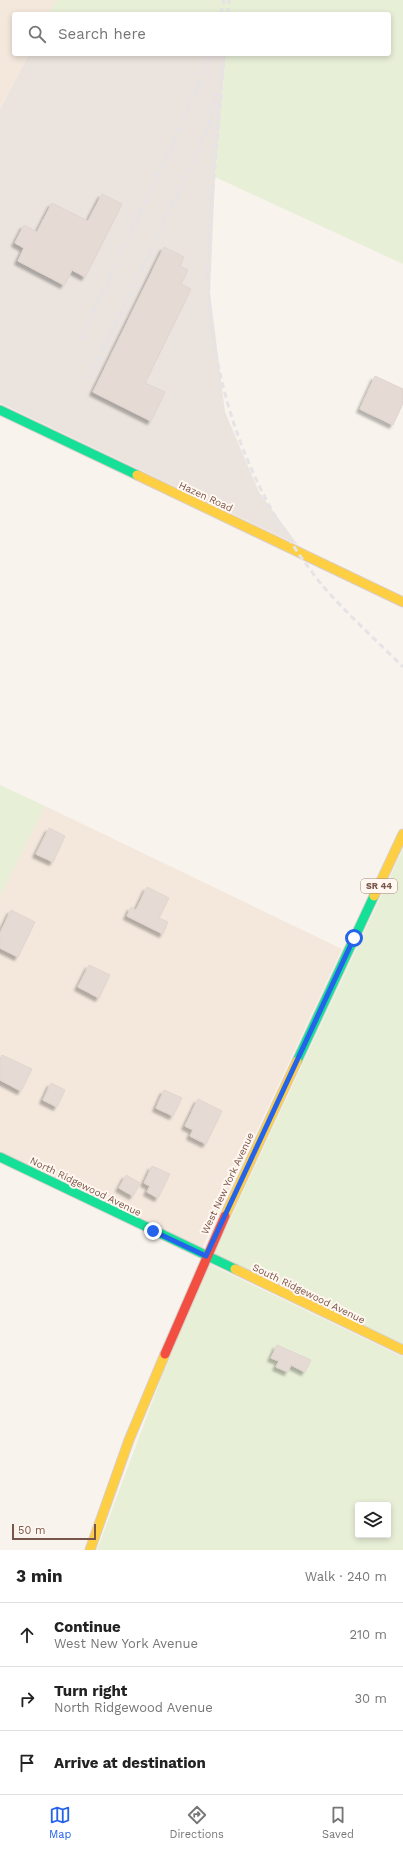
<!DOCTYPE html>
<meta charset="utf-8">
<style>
body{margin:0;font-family:"Work Sans",sans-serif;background:#f2f2f2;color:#222}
.controls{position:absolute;right:12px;bottom:12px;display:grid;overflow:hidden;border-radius:4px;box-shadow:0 2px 6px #0003}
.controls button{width:36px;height:36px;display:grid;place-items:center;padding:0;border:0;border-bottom:1px solid #e0e0e0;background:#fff;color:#222;font:20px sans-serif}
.scale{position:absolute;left:12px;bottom:10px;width:84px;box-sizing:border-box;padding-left:4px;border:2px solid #79564a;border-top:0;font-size:11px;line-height:14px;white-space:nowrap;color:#79564a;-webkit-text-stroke:3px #fff7f0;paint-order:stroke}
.stop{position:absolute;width:12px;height:12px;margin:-9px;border:3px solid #2563eb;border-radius:50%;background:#fff}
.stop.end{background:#2563eb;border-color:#fff;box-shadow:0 1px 4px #0008}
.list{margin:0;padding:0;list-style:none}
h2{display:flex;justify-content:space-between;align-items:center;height:52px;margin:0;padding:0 16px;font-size:17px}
h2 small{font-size:13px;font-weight:400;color:#767676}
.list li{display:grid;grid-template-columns:26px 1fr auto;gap:12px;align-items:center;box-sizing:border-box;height:64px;padding:0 16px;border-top:1px solid #e0e0e0}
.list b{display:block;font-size:15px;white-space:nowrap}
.list p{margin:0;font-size:13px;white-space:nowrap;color:#767676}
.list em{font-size:13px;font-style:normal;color:#767676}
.icon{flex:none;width:22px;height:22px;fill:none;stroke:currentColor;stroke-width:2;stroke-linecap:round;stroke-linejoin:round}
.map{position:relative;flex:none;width:403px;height:1550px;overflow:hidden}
.search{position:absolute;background:#fff;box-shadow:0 2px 6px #0003;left:12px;right:12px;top:12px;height:44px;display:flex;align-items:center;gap:10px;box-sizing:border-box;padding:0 14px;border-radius:4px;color:#767676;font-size:15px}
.sheet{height:244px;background:#fff}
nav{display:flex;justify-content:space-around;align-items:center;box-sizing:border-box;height:56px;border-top:1px solid #e0e0e0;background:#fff;font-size:11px;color:#767676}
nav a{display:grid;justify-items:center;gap:2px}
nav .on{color:#2563eb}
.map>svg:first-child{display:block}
</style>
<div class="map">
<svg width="403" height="1550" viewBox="0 0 403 1550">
<defs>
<filter id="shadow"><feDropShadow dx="-3.5" dy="3.5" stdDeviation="1" flood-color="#0004"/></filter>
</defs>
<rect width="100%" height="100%" fill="#f8f3ed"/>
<g fill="#f4e8dd">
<path d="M0 0H56L49 14H14V54H29L0 110Z"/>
<path d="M45 806 342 949 202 1248 0 1151V896Z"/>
</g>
<path fill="#ebe3de" d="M29 54H226L215 177 210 293 225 412 259 492 298 545 0 403V110Z"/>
<g fill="#e8efd7" fill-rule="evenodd">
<path d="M56 0H403V264L215 177 226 54H389V14H49Z"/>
<path d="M0 785 45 806 0 896Z"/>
<path d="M403 849V1344L214 1254Z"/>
<path d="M209 1264 403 1357V1550H97L168 1360ZM358 1505H388V1535H358Z"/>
</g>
<g fill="#e5dad4" stroke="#e1d5cf" filter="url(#shadow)">
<path d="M102 194 122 204 85 277 72 270 64 285 18 261 24 248 15 243 24 225 37 232 52 203 88 221Z"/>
<path d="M164 247 184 257 180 266 188 270 181 284 191 289 145 383 165 392 151 421 93 392Z"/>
<path d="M375 376 403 389V403L393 425 360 409Z"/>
<path d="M49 828 65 836 53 862 36 854Z"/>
<path d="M147 887 169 898 159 918 168 922 163 934 127 916 131 907 136 910Z"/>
<path d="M11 910 35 922 18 957 0 948V933Z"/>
<path d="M89 965 110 975 99 998 78 987Z"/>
<path d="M2 1055 32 1069 21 1091 0 1080V1059Z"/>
<path d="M51 1083 65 1090 57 1107 43 1100Z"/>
<path d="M164 1090 182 1098 173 1116 156 1108Z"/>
<path d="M198 1099 222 1111 206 1144 190 1136 193 1130 185 1126Z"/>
<path d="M152 1166 170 1174 158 1198 147 1192 150 1186 144 1183Z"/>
<path d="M126 1175 140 1183 133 1196 119 1188Z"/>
<path d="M277 1345 311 1360 305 1372 291 1365 288 1372 276 1367 279 1361 271 1358Z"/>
</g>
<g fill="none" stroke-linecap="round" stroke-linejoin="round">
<defs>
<g id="fast">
<path d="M0 410 137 475"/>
<path d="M297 1061 374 896"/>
<path d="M0 1157 235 1269"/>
</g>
<g id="slow">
<path d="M137 475 403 602"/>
<path d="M374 896 403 834"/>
<path d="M225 1216 297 1061"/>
<path d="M235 1269 403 1350"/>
<path d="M90 1550 129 1440 165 1354"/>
</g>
<path id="jam" d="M165 1354 225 1216"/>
</defs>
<use href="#fast" stroke="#d8cec9" stroke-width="11"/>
<use href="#slow" stroke="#d8cec9" stroke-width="11"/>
<use href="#jam" stroke="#d8cec9" stroke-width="11"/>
<use href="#fast" stroke="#16e098" stroke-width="9"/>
<use href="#slow" stroke="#ffcf43" stroke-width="9"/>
<use href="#jam" stroke="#f24e42" stroke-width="9"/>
<g stroke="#e5e3e5" stroke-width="3" stroke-dasharray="6 4" stroke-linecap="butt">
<path d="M221 14 224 0"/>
<path d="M228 14 229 0"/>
<path d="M224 54C221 99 217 144 213 189 211 219 207 250 208 280 212 391 252 498 322 585 346 613 377 641 403 667"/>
<path d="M80 340 188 111 210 54"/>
<path d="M89 379 196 156 210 122 217 93"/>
</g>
</g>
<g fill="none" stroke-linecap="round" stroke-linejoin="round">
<path stroke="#2563eb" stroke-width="5" d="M153 1231 206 1256 354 938"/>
</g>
<g text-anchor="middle" stroke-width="4" stroke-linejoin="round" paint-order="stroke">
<rect fill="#fff7f0" stroke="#a1867c" stroke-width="1" x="361" y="879" width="36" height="14" rx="3"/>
<g font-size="9" font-weight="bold" fill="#79564a">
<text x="379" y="889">SR 44</text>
</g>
<g font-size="10" fill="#79564a" stroke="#fff7f0">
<text transform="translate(206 496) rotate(25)" y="4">Hazen Road</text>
<text transform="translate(227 1183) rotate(-65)" y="4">West New York Avenue</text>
<text transform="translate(86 1186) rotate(26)" y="4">North Ridgewood Avenue</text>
<text transform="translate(309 1293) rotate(26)" y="4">South Ridgewood Avenue</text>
</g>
</g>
</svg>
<div class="controls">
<button><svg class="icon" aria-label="layers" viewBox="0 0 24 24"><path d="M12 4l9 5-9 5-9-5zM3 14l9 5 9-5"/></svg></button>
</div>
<div class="scale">50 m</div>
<div class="stop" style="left:354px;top:938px"></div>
<div class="stop end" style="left:153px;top:1231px"></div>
<div class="search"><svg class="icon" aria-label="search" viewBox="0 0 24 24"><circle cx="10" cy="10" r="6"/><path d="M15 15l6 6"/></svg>Search here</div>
</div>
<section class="sheet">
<h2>3 min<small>Walk · 240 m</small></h2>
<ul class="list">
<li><svg class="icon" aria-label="ahead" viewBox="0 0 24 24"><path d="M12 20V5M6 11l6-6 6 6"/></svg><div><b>Continue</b><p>West New York Avenue</p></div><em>210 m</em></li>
<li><svg class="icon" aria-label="right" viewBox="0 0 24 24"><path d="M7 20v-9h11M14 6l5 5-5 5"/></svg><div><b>Turn right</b><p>North Ridgewood Avenue</p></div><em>30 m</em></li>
<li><svg class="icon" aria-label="arrive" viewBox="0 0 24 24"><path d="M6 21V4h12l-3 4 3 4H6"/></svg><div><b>Arrive at destination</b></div></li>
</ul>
</section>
<nav>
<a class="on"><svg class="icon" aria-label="map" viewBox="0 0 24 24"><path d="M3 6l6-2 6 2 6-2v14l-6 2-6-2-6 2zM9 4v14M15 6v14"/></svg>Map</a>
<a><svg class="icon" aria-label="directions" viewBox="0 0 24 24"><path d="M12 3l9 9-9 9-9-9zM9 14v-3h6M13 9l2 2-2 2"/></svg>Directions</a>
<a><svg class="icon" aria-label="saved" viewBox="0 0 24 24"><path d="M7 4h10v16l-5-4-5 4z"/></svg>Saved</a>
</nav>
